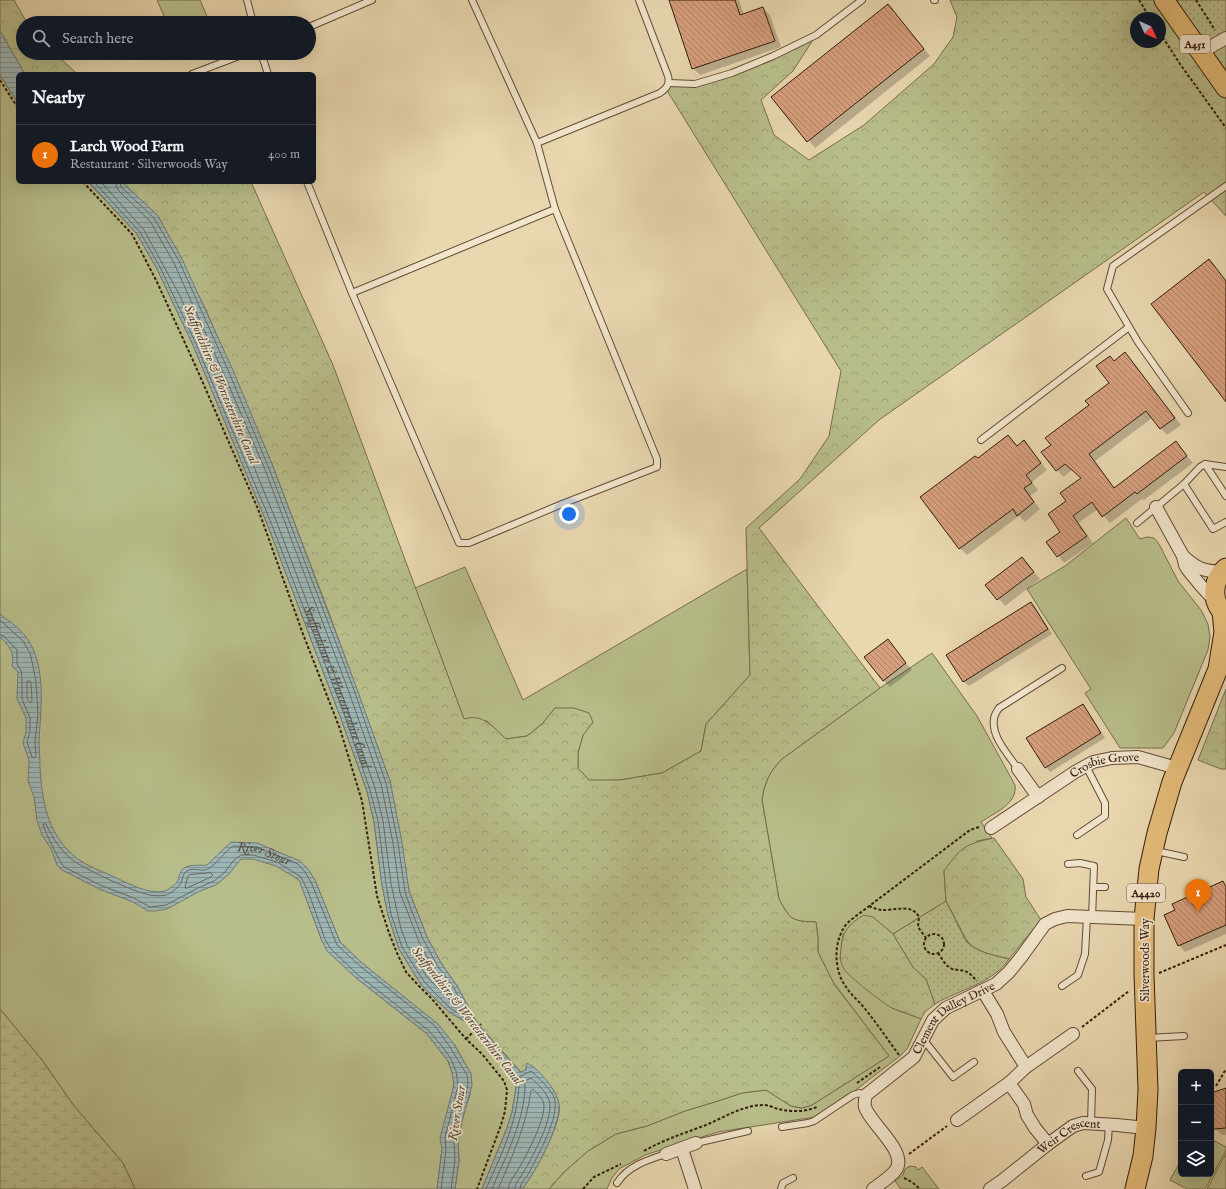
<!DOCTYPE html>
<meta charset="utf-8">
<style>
body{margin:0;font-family:"IM FELL English",serif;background:#20242c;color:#f1f3f6}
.controls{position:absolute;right:12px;bottom:12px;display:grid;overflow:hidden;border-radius:6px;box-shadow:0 4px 16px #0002}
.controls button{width:36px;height:36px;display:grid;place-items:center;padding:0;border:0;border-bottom:1px solid #363941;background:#171b24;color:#f1f3f6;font:20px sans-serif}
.compass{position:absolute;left:1130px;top:12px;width:36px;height:36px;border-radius:50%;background:#171b24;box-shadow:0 4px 16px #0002;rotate:135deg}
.you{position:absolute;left:569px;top:514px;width:14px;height:14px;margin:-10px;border:3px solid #fff;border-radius:50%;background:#1a73e8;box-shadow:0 0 0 6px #1a73e833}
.badge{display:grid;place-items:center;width:26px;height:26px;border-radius:50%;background:#d93025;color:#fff;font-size:13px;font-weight:700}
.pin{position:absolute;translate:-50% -33px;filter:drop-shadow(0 1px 2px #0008)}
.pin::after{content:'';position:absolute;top:21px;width:14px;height:12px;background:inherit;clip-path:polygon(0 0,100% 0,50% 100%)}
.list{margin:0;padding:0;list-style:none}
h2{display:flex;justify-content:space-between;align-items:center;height:52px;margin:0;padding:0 16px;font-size:17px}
h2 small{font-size:13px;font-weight:400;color:#9ea1a6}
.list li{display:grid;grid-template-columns:26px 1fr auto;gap:12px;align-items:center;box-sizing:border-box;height:60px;padding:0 16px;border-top:1px solid #363941}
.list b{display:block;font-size:15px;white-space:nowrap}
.list p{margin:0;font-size:13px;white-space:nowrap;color:#9ea1a6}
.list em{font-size:13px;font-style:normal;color:#9ea1a6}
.icon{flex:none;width:22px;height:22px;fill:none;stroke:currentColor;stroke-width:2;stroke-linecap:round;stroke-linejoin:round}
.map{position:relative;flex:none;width:1226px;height:1189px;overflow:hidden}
.search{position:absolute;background:#171b24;box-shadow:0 4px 16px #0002;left:16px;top:16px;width:300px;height:44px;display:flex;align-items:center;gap:10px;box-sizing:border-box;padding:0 14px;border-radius:22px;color:#9ea1a6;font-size:15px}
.panel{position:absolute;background:#171b24;box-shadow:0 4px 16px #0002;left:16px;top:72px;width:300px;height:112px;border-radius:6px}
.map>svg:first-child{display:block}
</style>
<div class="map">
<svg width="1226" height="1189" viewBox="0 0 1226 1189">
<defs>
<pattern id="forest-crowns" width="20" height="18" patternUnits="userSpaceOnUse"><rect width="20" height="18" fill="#b8be8b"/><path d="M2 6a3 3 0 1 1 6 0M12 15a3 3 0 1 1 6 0" fill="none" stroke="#9fa377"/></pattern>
<pattern id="wetland-marsh" width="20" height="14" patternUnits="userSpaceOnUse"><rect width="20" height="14" fill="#b8be8b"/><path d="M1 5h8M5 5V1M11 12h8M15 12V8" fill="none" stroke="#9fa377"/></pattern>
<pattern id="park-dots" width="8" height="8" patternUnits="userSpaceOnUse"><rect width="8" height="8" fill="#b8be8b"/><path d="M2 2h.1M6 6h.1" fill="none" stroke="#9fa377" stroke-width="1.8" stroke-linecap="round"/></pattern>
<pattern id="water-rules" width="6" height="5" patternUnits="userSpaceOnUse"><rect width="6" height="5" fill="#9db7b7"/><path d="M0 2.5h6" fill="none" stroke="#819493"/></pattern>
<pattern id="building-back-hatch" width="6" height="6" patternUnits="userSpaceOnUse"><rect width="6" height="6" fill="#d69f7d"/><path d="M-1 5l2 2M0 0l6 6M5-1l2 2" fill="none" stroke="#ae8165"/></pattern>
</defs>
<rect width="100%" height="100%" fill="#e9d7b0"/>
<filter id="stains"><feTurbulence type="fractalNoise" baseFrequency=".005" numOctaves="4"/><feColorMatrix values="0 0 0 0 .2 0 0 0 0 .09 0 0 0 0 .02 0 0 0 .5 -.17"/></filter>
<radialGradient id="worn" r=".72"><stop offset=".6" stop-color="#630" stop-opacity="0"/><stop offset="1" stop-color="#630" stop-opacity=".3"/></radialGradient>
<g fill="#b8be8b" stroke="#766e4c">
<path d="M157 0H200L210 23H167Z"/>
<path d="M0 75 18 103V182H88L137 234 157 269 193 345 268 526 340 716 367 791 374 822 382 885 388 915 399 949 420 983 427 991 449 1012 473 1026 513 1072 516 1088 512 1112 507 1128 482 1189H455L459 1161 458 1142 464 1111 470 1095 471 1074 454 1044 415 1006 362 963 340 942 315 881 304 892 322 941 355 977 426 1033 448 1061 452 1072 454 1085 441 1138 442 1149 437 1189H135L123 1163 74 1106 42 1060 0 1009Z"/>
<path d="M1126 518 1140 539 1147 537 1154 538 1159 544 1178 581 1201 610 1208 624 1210 637 1208 650 1174 733 1163 748H1120L1085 693 1091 689 1027 589 1065 566Z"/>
<path d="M465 567 523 700 747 569 750 675 706 724 701 751 662 773 620 780 589 781 578 768V753L583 735 593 722 555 708 542 724 527 736 506 739 487 721 464 719 415 588Z"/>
<path d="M932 653 977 716 1015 785C1018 804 994 813 981 822L992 838 977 841 944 871 946 901 893 934 873 917 843 934 840 959 892 1008 921 1019 907 1049 900 1056 853 1092 815 1117 718 1132 645 1155 619 1169 612 1178 607 1189H549L564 1172 588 1151 616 1134 647 1126 685 1111 718 1101 742 1093 766 1090 791 1106 802 1108 812 1105 889 1056 833 982 818 952V938L816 922C792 921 791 921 779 899L762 800C764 783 770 771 782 759L880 688Z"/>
<path d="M1211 1139 1226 1147V1150L1205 1189H1187L1170 1180 1181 1160V1174H1211Z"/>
<path d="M1226 1153V1189H1207Z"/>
<path d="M910 1166 916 1167 918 1170 922 1167 939 1189H901L895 1181 903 1175 905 1169Z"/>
</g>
<g fill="url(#forest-crowns)" stroke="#766e4c" fill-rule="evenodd">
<path d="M0 0H14L27 23H23V53H55L77 74H25L0 31Z"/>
<path d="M950 0H1164L1226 88V216L1204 192 879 420 759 528 880 688 782 759C770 771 764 783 762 800L779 899C791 921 792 921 816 922L818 938V952L834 984 889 1056 812 1105 802 1108 791 1106 766 1090 742 1093 718 1101 685 1111 647 1126 616 1134 588 1151 564 1172 549 1189H522C533 1176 563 1121 559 1106 555 1090 543 1076 531 1065L526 1067V1071L521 1072 477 1023 457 986 441 963 427 937 409 891 390 781 329 613 272 464 205 308 158 216 122 182H251L333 365 464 719C483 713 493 727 506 739L527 736 542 724 555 708H574L589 713 593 722 583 735 578 753V768L589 780H620L662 773 701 751 706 724 750 675 746 528 800 479 829 436 841 371 666 89 669 83 695 84 732 73 816 35 793 71 761 100 774 135 809 160 864 125 934 64 953 37 957 17ZM1136 18H1160V42H1136Z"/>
<path d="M1226 689V769H1221L1198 760Z"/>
<path d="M994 838 1023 879 1026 897 1041 920 1009 959C994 955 977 953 967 941L946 901 944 871C961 847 965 844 994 838Z"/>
<path d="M864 915 873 917 893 934 913 967 926 979 935 1004 925 1012 921 1019C912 1015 901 1012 892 1008 884 1004 848 976 844 969 840 963 840 956 841 949 842 931 849 924 864 915Z"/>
</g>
<path fill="url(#wetland-marsh)" stroke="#766e4c" d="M0 1009 42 1060 74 1106 123 1163 135 1189H0Z"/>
<g fill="url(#park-dots)" stroke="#766e4c">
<path d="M1164 0H1226V88Z"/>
<path d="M946 901 966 941C977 953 994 955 1009 959 992 984 960 989 935 1004L926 979 913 967 893 934Z"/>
</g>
<g fill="url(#water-rules)" stroke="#737973">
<path d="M0 31 25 74H18V103L0 75Z"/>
<path d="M89 182H122L158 216 182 259 232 368 272 464 357 689 390 781 402 842 409 891 427 937 441 963 457 986 477 1023 520 1072 526 1070 527 1063C539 1069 559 1092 559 1106 560 1126 535 1174 522 1189H482L507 1128 512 1112 516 1088 513 1073 473 1026 449 1012 427 991 420 983 399 949 388 915 382 885 374 822 367 791 340 716 268 526 193 345 157 269 137 234Z"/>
<path d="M0 614C10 622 22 630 29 641 46 670 41 708 39 740 39 748 40 758 40 767 42 800 47 832 73 855 83 864 98 870 110 875 126 882 147 895 165 891 168 890 175 885 177 882 180 876 179 870 186 867 193 864 200 866 207 865L231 842 257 843 300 861 308 869 315 880 340 942 362 963 438 1024 454 1044 471 1074 472 1085 461 1125 458 1142 459 1161 455 1189H437L442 1149 440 1138 454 1085 452 1072 448 1061 426 1033 355 977 327 951 322 941 299 880 276 866 253 859H241L228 875 216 885 200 891 167 909 155 911H148L133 902 99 889 62 870 57 865 51 849 42 835 37 820 34 797 28 781 29 760 23 743 26 732V718L17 699 18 672 12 666C15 652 9 646 0 637Z"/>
</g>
<g fill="#0003">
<path d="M670 0H739L744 15 763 8 770 15 781 47 700 75 693 68Z"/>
<path d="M894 12 930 56 815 148 773 97Z"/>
<path d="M1125 354 1131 360 1181 425 1167 435 1152 418 1095 461 1115 489 1176 443 1193 463 1144 500 1142 499 1110 523 1098 509 1078 523 1093 543 1064 563 1048 542 1062 532 1068 501 1082 478 1072 470 1063 477 1043 452 1052 445 1110 383 1114 361Z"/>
<path d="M1008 436 1017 447 1024 442 1047 470 1032 482 1038 490 1030 496 1040 509 1025 522 1019 516 967 555 960 548 922 497 978 459Z"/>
<path d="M1022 558 1040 579 1005 606 987 585Z"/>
<path d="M1031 603 1036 608 1052 634 969 686 964 682 948 655Z"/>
<path d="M887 640 912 670 890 687 883 680Z"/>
<path d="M1083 705 1087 710 1105 738 1050 772 1046 767Z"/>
<path d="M1223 882 1226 885V934L1185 952 1179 945Z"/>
<path d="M1226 1089V1135H1222L1211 1124V1094Z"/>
</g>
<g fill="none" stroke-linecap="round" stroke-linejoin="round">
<g stroke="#686a62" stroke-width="1">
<path d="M94 182 140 232 160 267 196 344 272 525 344 714 370 790 378 821 386 884 391 914 402 947 423 980 430 988 451 1009 468 1018 469 1016 454 988 437 965 423 939 412 912 405 892 398 843 386 783 354 690 268 466 228 370 179 261 154 218 121 187 120 182"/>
<path id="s1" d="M101 182 144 230 180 296 228 404 277 523 349 713 375 788 383 821 391 884 401 929 407 945 427 977 452 1002H454V1000L433 968 419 942 408 913 400 893 393 843 381 784 349 692 264 467 223 372 174 263 150 221 118 190 115 182"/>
<path d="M0 620 23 641 30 653 33 666 36 682 38 714 35 741 36 756 34 758 32 757 27 742 30 732V718L22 699V679L21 671 17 664V650L4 636 0 635"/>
<path d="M30 681 31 683 32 701 30 703 27 698V682Z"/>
<path d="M211 873 213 875 211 877 187 888H185L187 879 189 875Z"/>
<path id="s2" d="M441 1189 446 1150 445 1138 458 1086 456 1071 451 1059 442 1046 428 1030 357 974 330 948 325 939 308 891 301 877 277 862 253 855H241L234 860 225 872 214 881 198 888 166 905 150 907 134 898 100 885 64 867C60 862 43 828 43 824H46C52 837 59 848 70 858 81 868 136 893 150 895 155 896 161 896 166 895 170 894 178 888 180 884 183 880 182 874 187 871 194 867 201 872 208 869 216 865 224 852 233 846L257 847 298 864 305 872 311 882 337 945 360 966 435 1026 450 1047 467 1075 468 1084 466 1094 460 1110 457 1124 454 1142 455 1160 451 1189"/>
<path d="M486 1189C502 1153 520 1117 519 1077L531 1071C537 1076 551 1090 554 1097 561 1116 537 1156 529 1173 526 1178 520 1183 520 1189"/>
<path d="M492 1189C506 1155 526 1119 525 1081L531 1078C537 1083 546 1092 549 1100 555 1116 532 1158 523 1173 520 1179 515 1182 515 1189"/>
<path d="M498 1189C512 1157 526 1126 531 1091L533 1089C536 1092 541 1097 543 1101 549 1114 525 1158 518 1170 514 1177 509 1181 508 1189"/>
</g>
</g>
<g fill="url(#building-back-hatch)" stroke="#341d0d">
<path d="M669 0H735L740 15 763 7 775 41 692 69Z"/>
<path d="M888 4 924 49 807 142 771 97Z"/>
<path d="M1209 259 1226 281V402L1151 304Z"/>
<path d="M1125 352 1175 418 1160 429 1146 411 1089 454 1114 488 1176 441 1187 456 1137 494 1135 492 1102 517 1092 502 1073 516 1087 536 1057 557 1046 542 1060 532 1048 514 1066 501 1060 493 1081 478 1065 464 1056 471 1041 452 1051 445 1045 438 1089 405 1085 401 1109 383 1096 366 1110 356 1114 361Z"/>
<path d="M1008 435 1017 446 1024 440 1041 463 1026 475 1032 483 1024 488 1034 502 1017 516 1013 509 959 549 920 497 975 456 978 458Z"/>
<path d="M1022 557 1034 572 997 600 985 585Z"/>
<path d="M1031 602 1048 629 963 682 946 655Z"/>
<path d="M888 639 906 663 883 681 864 657Z"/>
<path d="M1083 704 1101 733 1045 768 1026 738Z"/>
<path d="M1223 881 1226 887V925L1178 946 1164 915 1175 910 1172 904Z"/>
<path d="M1226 1088V1128L1214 1129 1211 1125V1093Z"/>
</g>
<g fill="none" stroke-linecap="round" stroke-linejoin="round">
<defs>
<g id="service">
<path d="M247 0 253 23"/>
<path d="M934 0H935"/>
<path d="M309 27 372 0"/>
<path d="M261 53 268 74"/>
<path d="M192 74 247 53"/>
<path d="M669 83 695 84 732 73 773 56 816 35 862 0"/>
<path d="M537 143 660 93C667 88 670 84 668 76L639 0"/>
<path d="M307 182 352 293 459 543H469L562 504 657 467V459L555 209 537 143 472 0"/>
<path d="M352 293 555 209"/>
<path d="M1188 413 1138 342 1107 289 1113 266 1226 186"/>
<path d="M981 440 1129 327"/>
<path d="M1205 464 1226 496"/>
<path d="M1184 484 1213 529 1226 522"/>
<path d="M1137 523 1184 484 1200 467 1205 464 1226 467"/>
<path d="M1018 769C1009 755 991 737 994 719 994 715 997 711 999 708L1062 668"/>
<path d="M1077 835 1105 816V803L1086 766"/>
<path d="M1156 851 1184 857"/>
<path d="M1068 864 1080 863 1094 866 1092 918"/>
<path d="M1094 887H1105"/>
<path d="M1062 986 1078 975 1085 954 1087 917"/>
<path d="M1147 1038 1184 1036"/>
<path d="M922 1042 927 1044 953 1077 974 1062"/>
<path d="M1078 1071 1092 1089 1091 1123"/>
<path d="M782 1127 808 1123 814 1121 853 1095 860 1093 866 1095"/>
<path d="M696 1143 748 1131"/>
<path d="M1086 1176 1099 1172 1108 1140 1109 1124"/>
<path d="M617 1183C628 1166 647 1160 666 1154"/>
<path d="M781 1189 783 1183 793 1178"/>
</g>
<g id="minor">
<path d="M1200 53 1226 38"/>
<path d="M1156 507 1183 556 1185 565 1188 570 1202 587 1215 601"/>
<path d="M1184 557C1197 569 1204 571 1222 572"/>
<path d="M1018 769 1038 797"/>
<path id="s3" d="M991 828 1075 772 1093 762 1112 758 1138 757 1177 768"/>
<path d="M983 991 997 1014 1004 1032 1026 1067"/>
<path d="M1009 1083 1024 1104 1027 1115 1035 1128 1048 1144"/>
<path d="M957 1120 1009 1083 1026 1067 1073 1034"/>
<path d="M682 1149 695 1189"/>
<path d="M666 1154 696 1143"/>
<path id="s4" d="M873 1189C880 1184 889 1178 895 1171 910 1153 870 1124 865 1107 864 1103 865 1099 866 1095L914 1057 933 1020 946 1008 996 984 1009 972 1022 956 1045 924 1055 919 1067 916 1144 919"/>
<path id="s5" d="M990 1189 1003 1180 1048 1144 1073 1126 1083 1123 1117 1125 1146 1128"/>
</g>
<g id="primary">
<path d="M1164 0 1226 88"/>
<path d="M1226 568C1211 582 1211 602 1226 616"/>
<path d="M1135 1189 1143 1156 1146 1128 1148 1090 1144 974V919L1149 869 1157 833 1172 782 1218 669 1224 632 1222 612"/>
</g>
</defs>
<use href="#service" stroke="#614c36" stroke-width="8"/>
<use href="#minor" stroke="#614c36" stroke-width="14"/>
<use href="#primary" stroke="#341d0d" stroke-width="21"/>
<g stroke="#341d0d" stroke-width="2" stroke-dasharray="3 2" stroke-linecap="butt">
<path d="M1139 0 1150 18"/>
<path d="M1196 0 1215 30"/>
<path d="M1160 33 1180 64 1226 128"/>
<path d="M0 80 18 108"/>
<path d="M83 182 132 234 142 253 157 282 196 367 258 509 303 634 340 729 362 801 377 896 389 933 397 953 406 972 419 986 432 999 466 1039 482 1054 504 1081 507 1090 505 1111 501 1125 477 1189"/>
<path d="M869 906C873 908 877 909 881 910 893 911 912 903 919 917L918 927 926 938"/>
<circle cx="934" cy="944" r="10"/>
<path d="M938 953 946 965 952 969 965 971 969 973 977 981"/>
<path d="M1159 973 1226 945"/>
<path d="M1082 1027 1129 991"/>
<path d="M466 1039 481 1024"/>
<path d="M899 1055C888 1040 878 1025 866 1010 860 1002 852 996 846 987 834 971 833 943 845 926 848 922 852 919 856 916L970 830 979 827"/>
<path d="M857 1083 880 1067"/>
<path d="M1216 1086 1226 1069"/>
<path d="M644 1151C665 1139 685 1133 706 1125 725 1117 743 1105 764 1105 769 1105 774 1108 778 1109 792 1112 804 1112 817 1107"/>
<path d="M909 1154 947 1126"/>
<path d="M904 1178 912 1182 920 1189"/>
<path d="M583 1189 594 1177 621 1164"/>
</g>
<use href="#service" stroke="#f1e5cc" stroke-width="6"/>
<use href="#minor" stroke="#f1e5cc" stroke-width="12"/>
<use href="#primary" stroke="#e4bc78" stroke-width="19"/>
</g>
<g text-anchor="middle" stroke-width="3.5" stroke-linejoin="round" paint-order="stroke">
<g fill="#f1e5cc" stroke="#6d5946" stroke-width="1">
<rect x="1180" y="35" width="30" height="18" rx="3"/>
<rect x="1127" y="884" width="38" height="18" rx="3"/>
</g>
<g font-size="11" font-weight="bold" fill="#341d0d">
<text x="1195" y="48">A451</text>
<text x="1146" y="897">A4420</text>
</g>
<g font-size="12" fill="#341d0d" stroke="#f1e5cc">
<text dy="4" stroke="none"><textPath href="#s3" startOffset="132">Crosbie Grove</textPath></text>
<text transform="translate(1145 960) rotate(-90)" y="4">Silverwoods Way</text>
<text dy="4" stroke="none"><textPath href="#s4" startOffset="235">Clement Dalley Drive</textPath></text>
<text dy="4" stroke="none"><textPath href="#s5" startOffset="97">Weir Crescent</textPath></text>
</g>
<g font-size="13" font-style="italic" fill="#544b40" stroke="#f1e5cc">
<text transform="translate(222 384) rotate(67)" y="5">Staffordshire &amp; Worcestershire Canal</text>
<text dy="5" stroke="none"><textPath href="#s1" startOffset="561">Staffordshire &amp; Worcestershire Canal</textPath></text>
<text dy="5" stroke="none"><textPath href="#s2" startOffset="961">River Stour</textPath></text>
<text transform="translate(468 1015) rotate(52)" y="5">Staffordshire &amp; Worcestershire Canal</text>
<text transform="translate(456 1113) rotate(-81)" y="5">River Stour</text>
</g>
</g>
<rect width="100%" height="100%" filter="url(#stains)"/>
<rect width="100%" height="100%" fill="url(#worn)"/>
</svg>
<div class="controls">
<button>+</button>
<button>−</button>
<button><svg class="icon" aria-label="layers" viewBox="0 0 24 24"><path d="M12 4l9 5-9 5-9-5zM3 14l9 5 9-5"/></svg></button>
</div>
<svg class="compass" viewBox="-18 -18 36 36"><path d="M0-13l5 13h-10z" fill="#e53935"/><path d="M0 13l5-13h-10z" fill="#9ea1a6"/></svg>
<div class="you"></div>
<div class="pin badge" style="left:1198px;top:912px;background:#e8710a">1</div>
<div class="search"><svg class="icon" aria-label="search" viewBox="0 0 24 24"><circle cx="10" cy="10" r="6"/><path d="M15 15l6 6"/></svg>Search here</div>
<section class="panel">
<h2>Nearby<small></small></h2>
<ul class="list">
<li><span class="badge" style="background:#e8710a">1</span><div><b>Larch Wood Farm</b><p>Restaurant · Silverwoods Way</p></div><em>400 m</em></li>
</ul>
</section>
</div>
